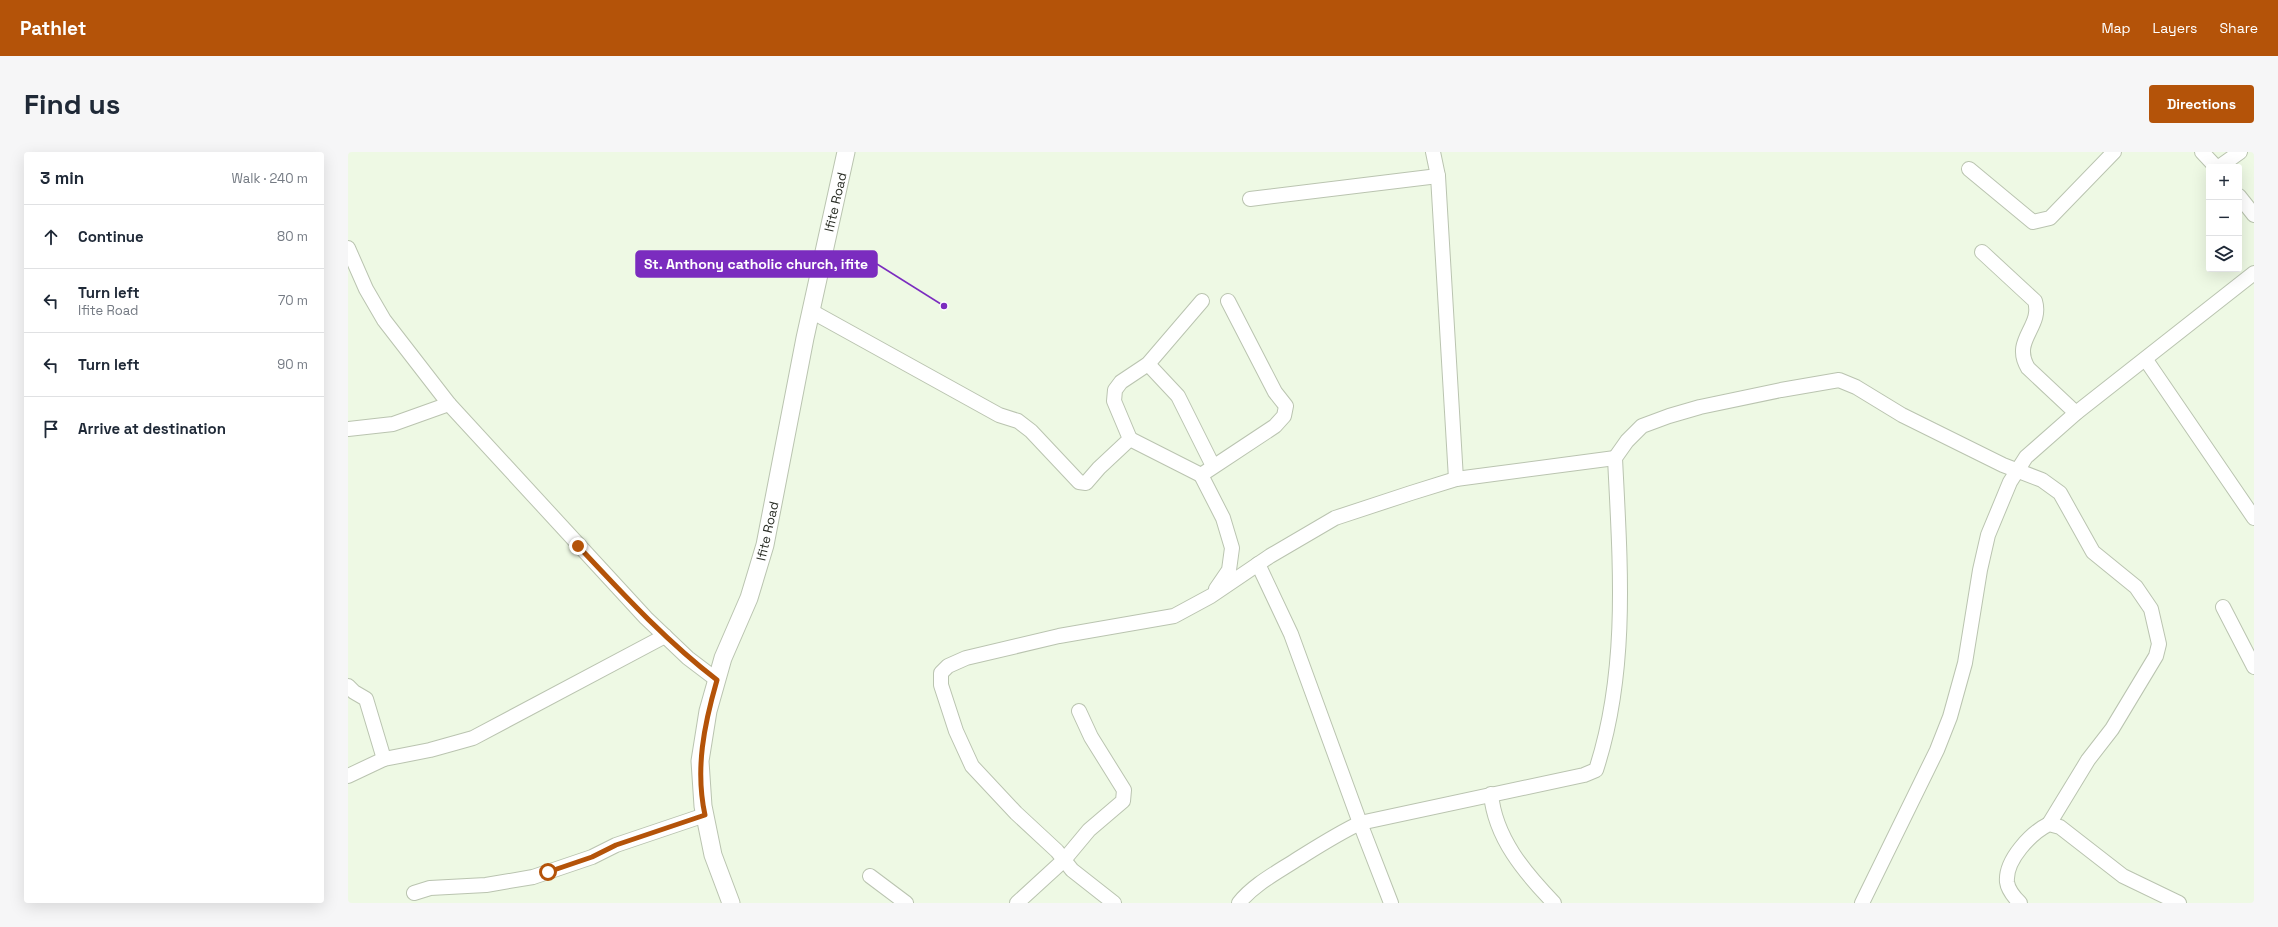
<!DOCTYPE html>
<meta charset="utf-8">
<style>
body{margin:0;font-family:"Space Grotesk",sans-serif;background:#f6f6f7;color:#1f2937}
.controls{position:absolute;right:12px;top:12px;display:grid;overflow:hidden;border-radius:4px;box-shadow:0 4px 16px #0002}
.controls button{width:36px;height:36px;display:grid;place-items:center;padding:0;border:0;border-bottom:1px solid #e0e1e3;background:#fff;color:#1f2937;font:20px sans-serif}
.stop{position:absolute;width:12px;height:12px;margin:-9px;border:3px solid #b45309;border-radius:50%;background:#fff}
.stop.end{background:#b45309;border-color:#fff;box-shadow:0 1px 4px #0008}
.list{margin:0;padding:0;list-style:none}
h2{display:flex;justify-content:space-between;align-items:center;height:52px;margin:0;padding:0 16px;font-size:17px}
h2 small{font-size:13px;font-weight:400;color:#747a83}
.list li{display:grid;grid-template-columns:26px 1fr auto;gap:12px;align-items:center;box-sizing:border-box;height:64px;padding:0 16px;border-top:1px solid #e0e1e3}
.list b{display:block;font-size:15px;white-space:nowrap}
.list p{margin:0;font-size:13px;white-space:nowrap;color:#747a83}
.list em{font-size:13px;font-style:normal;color:#747a83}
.icon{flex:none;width:22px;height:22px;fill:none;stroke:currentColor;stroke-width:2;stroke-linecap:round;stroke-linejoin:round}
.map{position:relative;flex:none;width:1906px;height:751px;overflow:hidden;border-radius:4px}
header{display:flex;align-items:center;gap:24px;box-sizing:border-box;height:56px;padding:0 20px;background:#b45309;color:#fff}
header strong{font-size:19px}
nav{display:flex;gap:22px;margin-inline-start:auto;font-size:14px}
.intro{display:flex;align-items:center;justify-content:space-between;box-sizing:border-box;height:96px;padding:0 24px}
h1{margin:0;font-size:28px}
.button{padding:10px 18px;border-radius:4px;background:#b45309;color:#fff;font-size:14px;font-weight:700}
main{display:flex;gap:24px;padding:0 24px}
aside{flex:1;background:#fff;border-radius:4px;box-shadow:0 4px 16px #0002}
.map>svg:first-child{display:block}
</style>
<header>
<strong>Pathlet</strong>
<nav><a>Map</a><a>Layers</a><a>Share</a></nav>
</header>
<div class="intro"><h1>Find us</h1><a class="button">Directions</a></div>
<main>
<aside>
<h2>3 min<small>Walk · 240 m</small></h2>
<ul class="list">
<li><svg class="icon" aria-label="ahead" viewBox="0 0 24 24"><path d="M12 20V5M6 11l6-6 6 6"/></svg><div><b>Continue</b></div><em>80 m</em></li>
<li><svg class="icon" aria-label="left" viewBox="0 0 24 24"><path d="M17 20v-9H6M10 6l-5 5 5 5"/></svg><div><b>Turn left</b><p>Ifite Road</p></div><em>70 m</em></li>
<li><svg class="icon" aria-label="left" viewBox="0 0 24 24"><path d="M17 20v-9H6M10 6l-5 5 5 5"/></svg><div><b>Turn left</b></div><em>90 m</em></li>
<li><svg class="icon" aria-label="arrive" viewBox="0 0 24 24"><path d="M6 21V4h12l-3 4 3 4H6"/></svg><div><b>Arrive at destination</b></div></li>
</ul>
</aside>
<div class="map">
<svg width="1906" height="751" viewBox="0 0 1906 751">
<rect width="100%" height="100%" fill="#eef9e4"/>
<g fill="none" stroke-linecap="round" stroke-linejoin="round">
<defs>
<g id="minor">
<path d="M1085 0 1090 24 1108 327"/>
<path d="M1854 0 1868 15"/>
<path d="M1871 15 1892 0"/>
<path d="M1621 17 1685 70 1702 66 1766 0"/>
<path d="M1891 44 1906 63"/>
<path d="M902 47 1090 24"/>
<path d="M0 96 18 137 36 168 101 252 298 466 340 506 369 528"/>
<path d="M1634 100 1687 149C1695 175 1663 188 1680 216L1728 261"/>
<path d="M463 159 651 263 670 269 683 279 731 330 738 331 751 316 782 287 766 249 767 238 773 230 800 212 854 149"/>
<path d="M1798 208 1906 366"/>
<path d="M800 212 830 244 865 314"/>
<path d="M0 277 45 272 101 252"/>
<path d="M782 287 853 323"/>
<path d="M910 412 943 482 1012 671 1043 751"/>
<path d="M868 437 881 418 884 396 875 366 853 323 927 274 936 264 938 254 927 240 880 149"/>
<path d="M1875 455 1906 515"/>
<path d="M0 534 6 540 18 547 36 607"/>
<path d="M0 624 36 607 82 598 125 586 317 484"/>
<path d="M1143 642C1147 686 1177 721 1206 751"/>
<path d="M522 724 558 751"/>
<path d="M66 741 82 736 138 733 185 725 244 705 268 693 357 663"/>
<path d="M669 751 716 708 741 678 775 649 776 638 743 585 731 559"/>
<path d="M766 751 724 718 709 699 668 661 624 614 608 579 593 533V521L600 514 618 506 711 484 826 464 863 444 922 404 987 366 1063 341 1108 327 1267 306"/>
<path d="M891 751C905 733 928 721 948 708 969 695 989 682 1012 671L1236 623 1248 618C1281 517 1272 410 1267 306L1279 289 1294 274 1321 264 1352 255 1433 238 1491 228 1508 235 1554 263 1655 313 1694 328 1712 341 1745 400 1788 435 1803 457 1811 492 1808 504 1764 577 1740 608 1701 672"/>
<path d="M1514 751 1589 598 1602 565 1617 511 1632 418 1640 383 1662 330 1678 305 1728 261 1906 121"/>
<path d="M1672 751C1667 746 1660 738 1659 730 1657 708 1683 681 1701 672L1712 675 1775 724 1831 751"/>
</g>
<path id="tertiary" d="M383 751 365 703 355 654 352 609 360 559 375 506 401 446 417 393 457 186 498 0"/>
</defs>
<use href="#minor" stroke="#bac4b0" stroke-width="16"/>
<use href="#tertiary" stroke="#bac4b0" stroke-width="19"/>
<use href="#minor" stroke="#fff" stroke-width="14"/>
<use href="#tertiary" stroke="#fff" stroke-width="17"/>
</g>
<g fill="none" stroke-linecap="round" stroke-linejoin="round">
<path stroke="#b45309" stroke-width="5" d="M200 720 244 705 268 693 357 663C347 617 356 573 369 528 318 489 274 441 230 394"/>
</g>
<g text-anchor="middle" stroke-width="3.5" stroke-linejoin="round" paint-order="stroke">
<g font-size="13" fill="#2b2f27" stroke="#fff">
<text transform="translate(487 50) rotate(-77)" y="5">Ifite Road</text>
<text transform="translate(419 379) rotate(-77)" y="5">Ifite Road</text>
</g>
</g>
<path fill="none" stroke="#7b2cbf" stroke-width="1.5" d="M596 154L529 112"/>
<circle fill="#7b2cbf" stroke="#fff" stroke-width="1.5" cx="596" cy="154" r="4"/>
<rect fill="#7b2cbf" stroke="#7b2cbf" stroke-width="1.5" x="288" y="99" width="241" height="26" rx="4"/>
<g font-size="14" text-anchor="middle" font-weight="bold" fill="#fff">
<text x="408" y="117">St. Anthony catholic church, ifite</text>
</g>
</svg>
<div class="controls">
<button>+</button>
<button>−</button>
<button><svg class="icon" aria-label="layers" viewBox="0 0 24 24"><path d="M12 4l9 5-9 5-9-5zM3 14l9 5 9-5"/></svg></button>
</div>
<div class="stop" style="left:200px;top:720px"></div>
<div class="stop end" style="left:230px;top:394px"></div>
</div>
</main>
